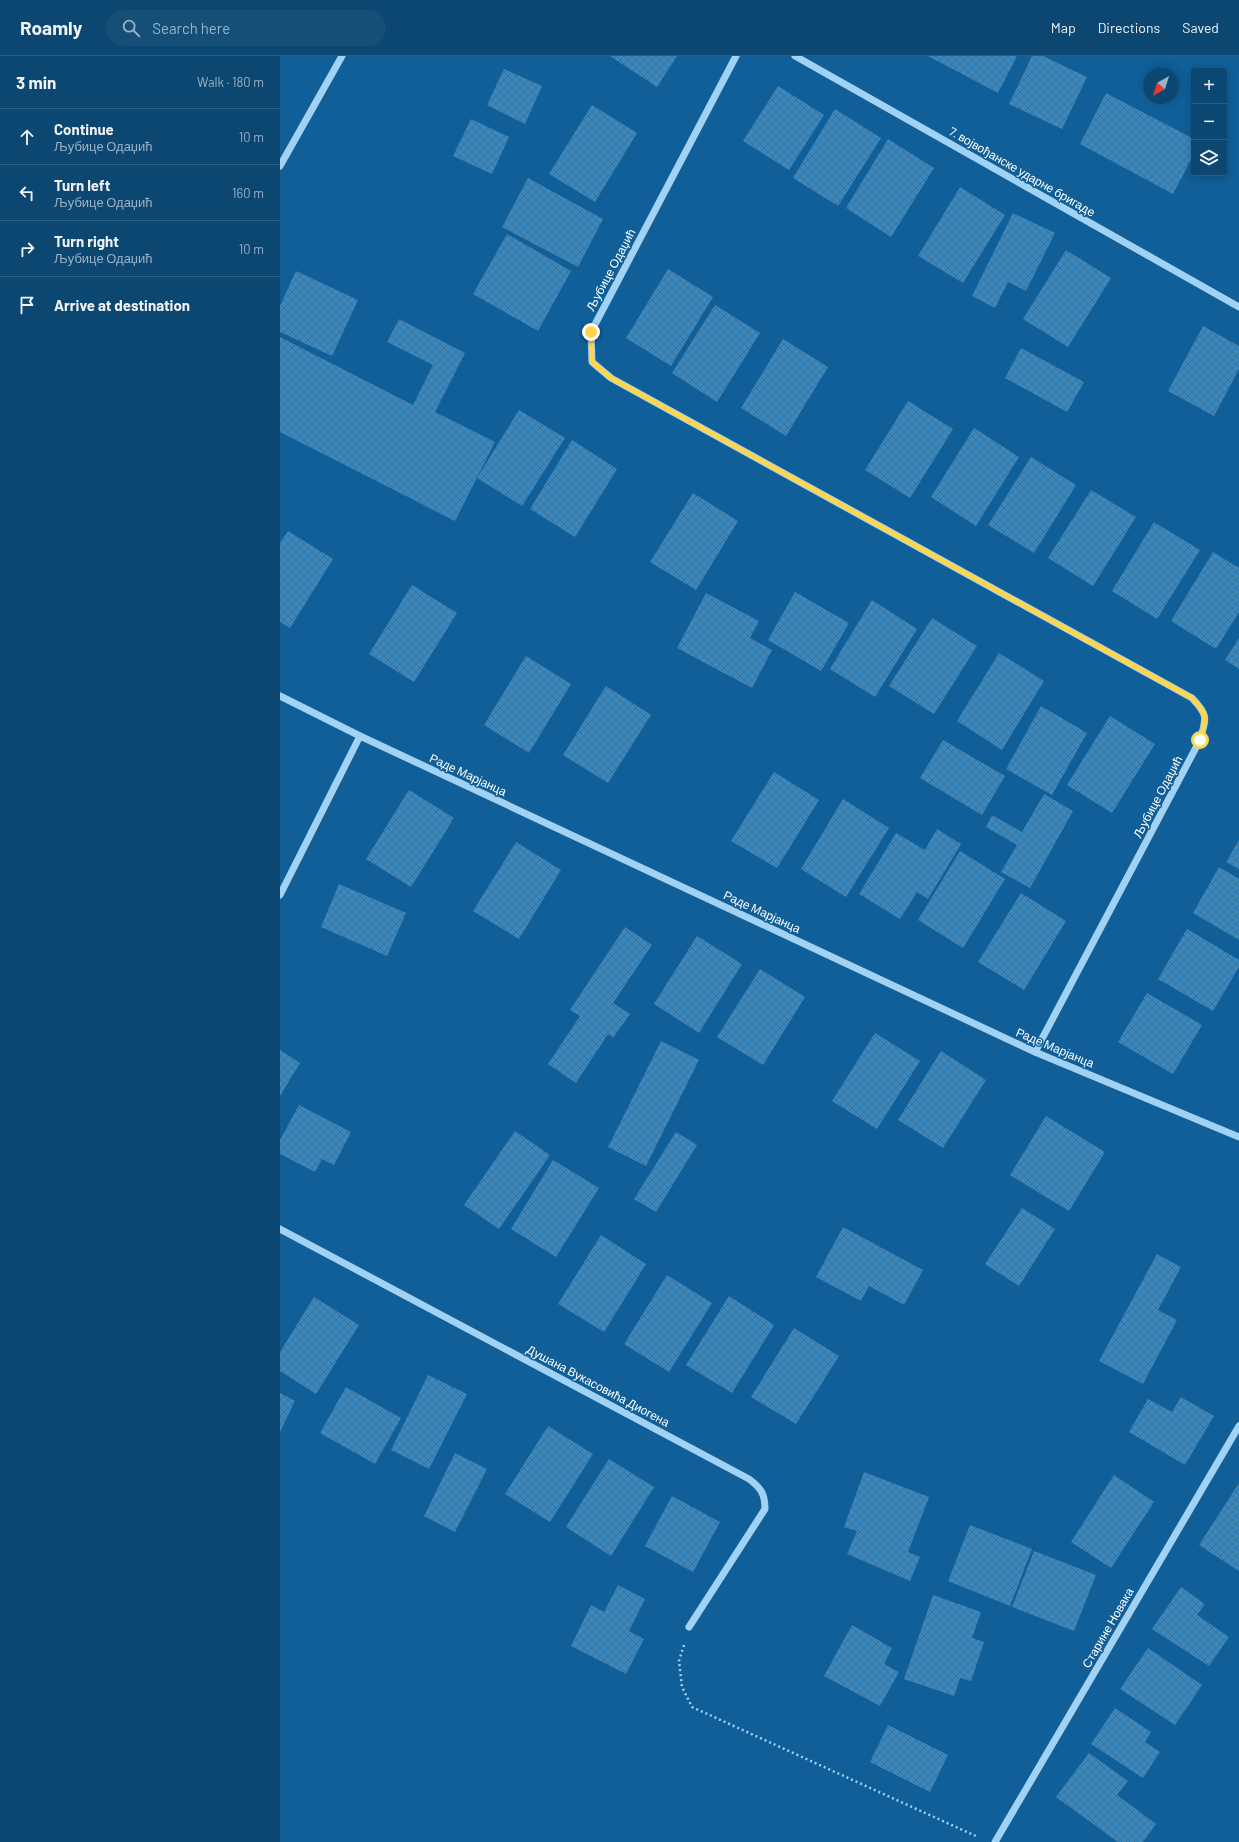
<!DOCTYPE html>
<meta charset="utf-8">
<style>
body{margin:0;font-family:Barlow,sans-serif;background:#154e77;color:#f1f3f6}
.controls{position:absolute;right:12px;top:12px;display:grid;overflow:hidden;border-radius:4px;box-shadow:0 2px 10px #0003}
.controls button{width:36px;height:36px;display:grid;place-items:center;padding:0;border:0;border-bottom:1px solid #2c5f84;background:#0c4772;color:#f1f3f6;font:20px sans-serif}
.compass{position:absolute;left:863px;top:12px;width:36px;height:36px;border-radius:50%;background:#0c4772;box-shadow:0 2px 10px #0003;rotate:219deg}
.stop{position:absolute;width:12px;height:12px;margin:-9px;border:3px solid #ffd54a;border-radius:50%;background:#fff}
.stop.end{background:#ffd54a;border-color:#fff;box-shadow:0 1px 4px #0008}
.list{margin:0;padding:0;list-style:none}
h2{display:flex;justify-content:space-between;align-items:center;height:52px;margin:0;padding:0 16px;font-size:17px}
h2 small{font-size:13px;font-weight:400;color:#9ab2c4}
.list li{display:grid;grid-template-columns:26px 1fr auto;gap:12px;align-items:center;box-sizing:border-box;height:56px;padding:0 16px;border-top:1px solid #2c5f84}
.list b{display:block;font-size:15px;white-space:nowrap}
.list p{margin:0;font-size:13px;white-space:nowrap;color:#9ab2c4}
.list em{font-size:13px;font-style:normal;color:#9ab2c4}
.icon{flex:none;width:22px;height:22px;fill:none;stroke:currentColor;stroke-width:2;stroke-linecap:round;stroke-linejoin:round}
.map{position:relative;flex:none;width:959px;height:1786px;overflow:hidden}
header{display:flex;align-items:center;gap:24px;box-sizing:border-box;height:56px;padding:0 20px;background:#0c4772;border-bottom:1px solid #2c5f84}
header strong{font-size:19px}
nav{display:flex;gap:22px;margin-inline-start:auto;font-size:14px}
.search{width:280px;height:36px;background:#154e77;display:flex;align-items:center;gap:10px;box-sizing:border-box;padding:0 14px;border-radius:22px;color:#9ab2c4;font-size:15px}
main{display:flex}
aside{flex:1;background:#0c4772}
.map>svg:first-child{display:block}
</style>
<header>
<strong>Roamly</strong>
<div class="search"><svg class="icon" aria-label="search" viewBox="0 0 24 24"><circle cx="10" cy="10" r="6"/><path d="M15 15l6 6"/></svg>Search here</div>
<nav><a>Map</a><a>Directions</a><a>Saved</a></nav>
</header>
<main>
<aside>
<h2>3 min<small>Walk · 180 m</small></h2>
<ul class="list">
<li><svg class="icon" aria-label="ahead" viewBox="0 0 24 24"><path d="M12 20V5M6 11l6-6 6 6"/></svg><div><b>Continue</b><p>Љубице Одаџић</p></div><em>10 m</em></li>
<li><svg class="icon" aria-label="left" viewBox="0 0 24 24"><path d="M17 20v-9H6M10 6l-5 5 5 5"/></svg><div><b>Turn left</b><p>Љубице Одаџић</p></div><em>160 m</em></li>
<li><svg class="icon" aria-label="right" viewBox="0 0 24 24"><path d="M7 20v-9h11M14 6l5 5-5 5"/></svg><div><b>Turn right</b><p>Љубице Одаџић</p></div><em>10 m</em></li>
<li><svg class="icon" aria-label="arrive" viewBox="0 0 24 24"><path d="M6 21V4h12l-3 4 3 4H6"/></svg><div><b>Arrive at destination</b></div></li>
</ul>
</aside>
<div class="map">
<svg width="959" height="1786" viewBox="0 0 959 1786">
<defs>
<pattern id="building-cross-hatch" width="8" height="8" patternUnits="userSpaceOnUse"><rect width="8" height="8" fill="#3988c0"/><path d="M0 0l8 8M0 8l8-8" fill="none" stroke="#417092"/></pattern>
</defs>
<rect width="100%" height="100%" fill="#105f98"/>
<g fill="url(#building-cross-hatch)">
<path d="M330 0H397L377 31Z"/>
<path d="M648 0H737L718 37Z"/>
<path d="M752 0H763L807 21 782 73 729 48Z"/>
<path d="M224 13 262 30 245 68 207 49Z"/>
<path d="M498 30 544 59 509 114 463 85Z"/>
<path d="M826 37 914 83V98L893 138 800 88Z"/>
<path d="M312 49 357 77 315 146 269 118Z"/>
<path d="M555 53 601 82 558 150 513 122Z"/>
<path d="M191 63 229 81 212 118 173 100Z"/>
<path d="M608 83 654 112 611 181 566 152Z"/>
<path d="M248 122 323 163 298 211 222 171Z"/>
<path d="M680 131 725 159 683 227 638 200Z"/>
<path d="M733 157 775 177 746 235 728 226 715 252 692 240Z"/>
<path d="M227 178 291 215 258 275 193 238Z"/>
<path d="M786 194 831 222 788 291 743 263Z"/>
<path d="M388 213 433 241 391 310 346 282Z"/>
<path d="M16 215 78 244 52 300 0 276V250Z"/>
<path d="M435 249 480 277 437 346 392 317Z"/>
<path d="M119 263 185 297 155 356 215 386 175 465 0 376V281L133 349 153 309 107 286Z"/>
<path d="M923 270 959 290V313L934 360 888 335Z"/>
<path d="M503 283 548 311 506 380 461 352Z"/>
<path d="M741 292 804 326 787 356 725 322Z"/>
<path d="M628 345 673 373 630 442 585 414Z"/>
<path d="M239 354 285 382 242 450 197 422Z"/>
<path d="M694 372 739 401 696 470 651 441Z"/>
<path d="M292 384 337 413 295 481 250 453Z"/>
<path d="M751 401 796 429 754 497 708 469Z"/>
<path d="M811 434 856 461 813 530 768 502Z"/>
<path d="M413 437 458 465 416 534 370 506Z"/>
<path d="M874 466 920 494 877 563 832 535Z"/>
<path d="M8 475 53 503 10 572 0 566V487Z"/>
<path d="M933 496 959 512V556L936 593 891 565Z"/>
<path d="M132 529 177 557 134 626 89 598Z"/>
<path d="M515 536 569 567 541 615 488 584Z"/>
<path d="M426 537 479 565 470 582 492 594 472 632 397 592Z"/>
<path d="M592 544 637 573 595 641 550 613Z"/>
<path d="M652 562 697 590 654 658 609 630Z"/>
<path d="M959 582V613L945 604Z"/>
<path d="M719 597 764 625 722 694 677 665Z"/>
<path d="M246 600 291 628 249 697 204 669Z"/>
<path d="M326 630 371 659 328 727 283 699Z"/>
<path d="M761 650 807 677 772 739 726 713Z"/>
<path d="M830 660 875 688 832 757 787 729Z"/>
<path d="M663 684 725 720 702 759 640 722Z"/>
<path d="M494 716 539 744 497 812 451 785Z"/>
<path d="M129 734 174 762 131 831 86 803Z"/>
<path d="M764 738 793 755 750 832 721 816 737 789 706 771 712 759 742 776Z"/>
<path d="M563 743 609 772 566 841 521 813Z"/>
<path d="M657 773 681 788 648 843 637 836 620 863 579 838 616 777 645 794Z"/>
<path d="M959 784V813L946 806Z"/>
<path d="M236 786 281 814 239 883 193 855Z"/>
<path d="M680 795 725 823 683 892 638 864Z"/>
<path d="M939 811 959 823V884L913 857Z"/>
<path d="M59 828 126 857 107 900 41 871Z"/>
<path d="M741 837 786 865 744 934 698 906Z"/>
<path d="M345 871 372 889 333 947 350 958 333 982 328 978 296 1027 268 1008 300 960 290 954Z"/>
<path d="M907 873 959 904V911L933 955 878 923Z"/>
<path d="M417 880 462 908 419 977 374 948Z"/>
<path d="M480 913 525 941 483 1009 437 981Z"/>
<path d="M867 937 922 969 893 1018 838 986Z"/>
<path d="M595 977 640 1005 597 1073 552 1045Z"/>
<path d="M381 985 419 1004 366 1110 328 1091Z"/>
<path d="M0 994 20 1007 0 1040Z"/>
<path d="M661 995 706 1024 663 1092 618 1064Z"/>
<path d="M19 1049 71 1076 54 1109 42 1103 35 1116 0 1098V1084Z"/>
<path d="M766 1060 825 1096 789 1155 730 1119Z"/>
<path d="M235 1075 270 1099 219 1173 184 1149Z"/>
<path d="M396 1076 417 1089 376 1156 354 1143Z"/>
<path d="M273 1104 319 1132 276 1201 231 1173Z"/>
<path d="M742 1152 775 1173 739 1230 705 1208Z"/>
<path d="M563 1171 643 1214 624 1249 589 1230 581 1245 536 1221Z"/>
<path d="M321 1179 366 1208 324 1276 278 1248Z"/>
<path d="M877 1198 901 1211 878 1254 897 1264 863 1328 819 1305Z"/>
<path d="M387 1219 432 1247 389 1316 344 1288Z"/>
<path d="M449 1240 494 1269 452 1337 406 1309Z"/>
<path d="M34 1241 79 1269 36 1338 0 1315V1296Z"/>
<path d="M514 1272 559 1300 516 1368 471 1341Z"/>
<path d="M148 1319 187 1338 149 1413 111 1394Z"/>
<path d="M66 1331 121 1362 95 1408 40 1377Z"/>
<path d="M0 1337 15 1345 0 1376Z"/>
<path d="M901 1341 934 1360 905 1409 849 1376 868 1343 892 1356Z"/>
<path d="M268 1370 313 1398 270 1466 225 1438Z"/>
<path d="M175 1397 207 1413 175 1476 144 1460Z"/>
<path d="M329 1403 374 1431 331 1500 286 1471Z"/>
<path d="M584 1416 649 1441 628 1496 640 1501 630 1525 567 1498 577 1475 564 1471Z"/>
<path d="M834 1419 874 1446 831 1512 791 1486Z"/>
<path d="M959 1427V1515L919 1489Z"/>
<path d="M392 1440 440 1466 413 1516 365 1490Z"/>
<path d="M690 1469 752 1493 730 1550 668 1525Z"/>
<path d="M754 1495 816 1519 794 1575 732 1551Z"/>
<path d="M338 1529 365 1543 349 1575 364 1583 346 1618 291 1590 311 1549 324 1556Z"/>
<path d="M901 1531 925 1548 917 1559 949 1581 929 1610 872 1573Z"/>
<path d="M653 1539 701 1556 692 1582 704 1586 691 1625 680 1622 674 1640 624 1623Z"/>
<path d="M572 1569 612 1592 604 1608 619 1616 600 1650 544 1620Z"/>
<path d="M868 1592 922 1629 895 1669 840 1633Z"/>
<path d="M835 1652 871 1676 865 1686 880 1696 863 1722 811 1688Z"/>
<path d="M608 1669 668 1699 650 1736 590 1706Z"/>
<path d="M809 1697 848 1725 837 1739 876 1768 863 1786H838L776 1741Z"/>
</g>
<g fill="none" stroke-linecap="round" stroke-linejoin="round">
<path stroke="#a1d2f4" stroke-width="2.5" stroke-dasharray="2 3" stroke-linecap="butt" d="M404 1589 399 1605 402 1631 412 1651 698 1781"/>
<g stroke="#a1d2f4" stroke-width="7">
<path d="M456 0 311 276 312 306 331 322 912 642C929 660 926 662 920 684L755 996"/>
<path d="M515 0 959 251"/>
<path d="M0 110 62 0"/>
<path d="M0 640 80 680 755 996 959 1081"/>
<path d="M0 839 80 680"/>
<path d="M0 1173 469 1423C481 1432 485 1438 485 1453L409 1571"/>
<path d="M715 1786 959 1370"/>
</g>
</g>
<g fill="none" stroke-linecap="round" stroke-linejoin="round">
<path stroke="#ffd54a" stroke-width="5" d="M311 276 312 306 331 322 912 642C929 660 926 662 920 684"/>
</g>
<g text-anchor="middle" stroke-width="3" stroke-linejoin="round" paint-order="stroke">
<g font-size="12" fill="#fff" stroke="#105f98">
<text transform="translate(742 116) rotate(30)" y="4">7. војвођанске ударне бригаде</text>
<text transform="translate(331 214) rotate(-62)" y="4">Љубице Одаџић</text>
<text transform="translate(188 719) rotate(25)" y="4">Раде Марјанца</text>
<text transform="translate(878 741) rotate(-62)" y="4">Љубице Одаџић</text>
<text transform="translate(482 856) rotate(25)" y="4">Раде Марјанца</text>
<text transform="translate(775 992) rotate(23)" y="4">Раде Марјанца</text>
<text transform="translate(318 1330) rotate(28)" y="4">Душана Вукасовића Диогена</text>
<text transform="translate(828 1572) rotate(-60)" y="4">Старине Новака</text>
</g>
</g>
</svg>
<div class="controls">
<button>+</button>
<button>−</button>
<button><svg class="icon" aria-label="layers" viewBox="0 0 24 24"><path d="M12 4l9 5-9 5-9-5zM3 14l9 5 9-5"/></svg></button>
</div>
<svg class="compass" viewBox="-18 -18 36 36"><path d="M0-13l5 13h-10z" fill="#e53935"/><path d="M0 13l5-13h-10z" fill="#9ab2c4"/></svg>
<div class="stop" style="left:920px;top:684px"></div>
<div class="stop end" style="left:311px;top:276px"></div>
</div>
</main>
